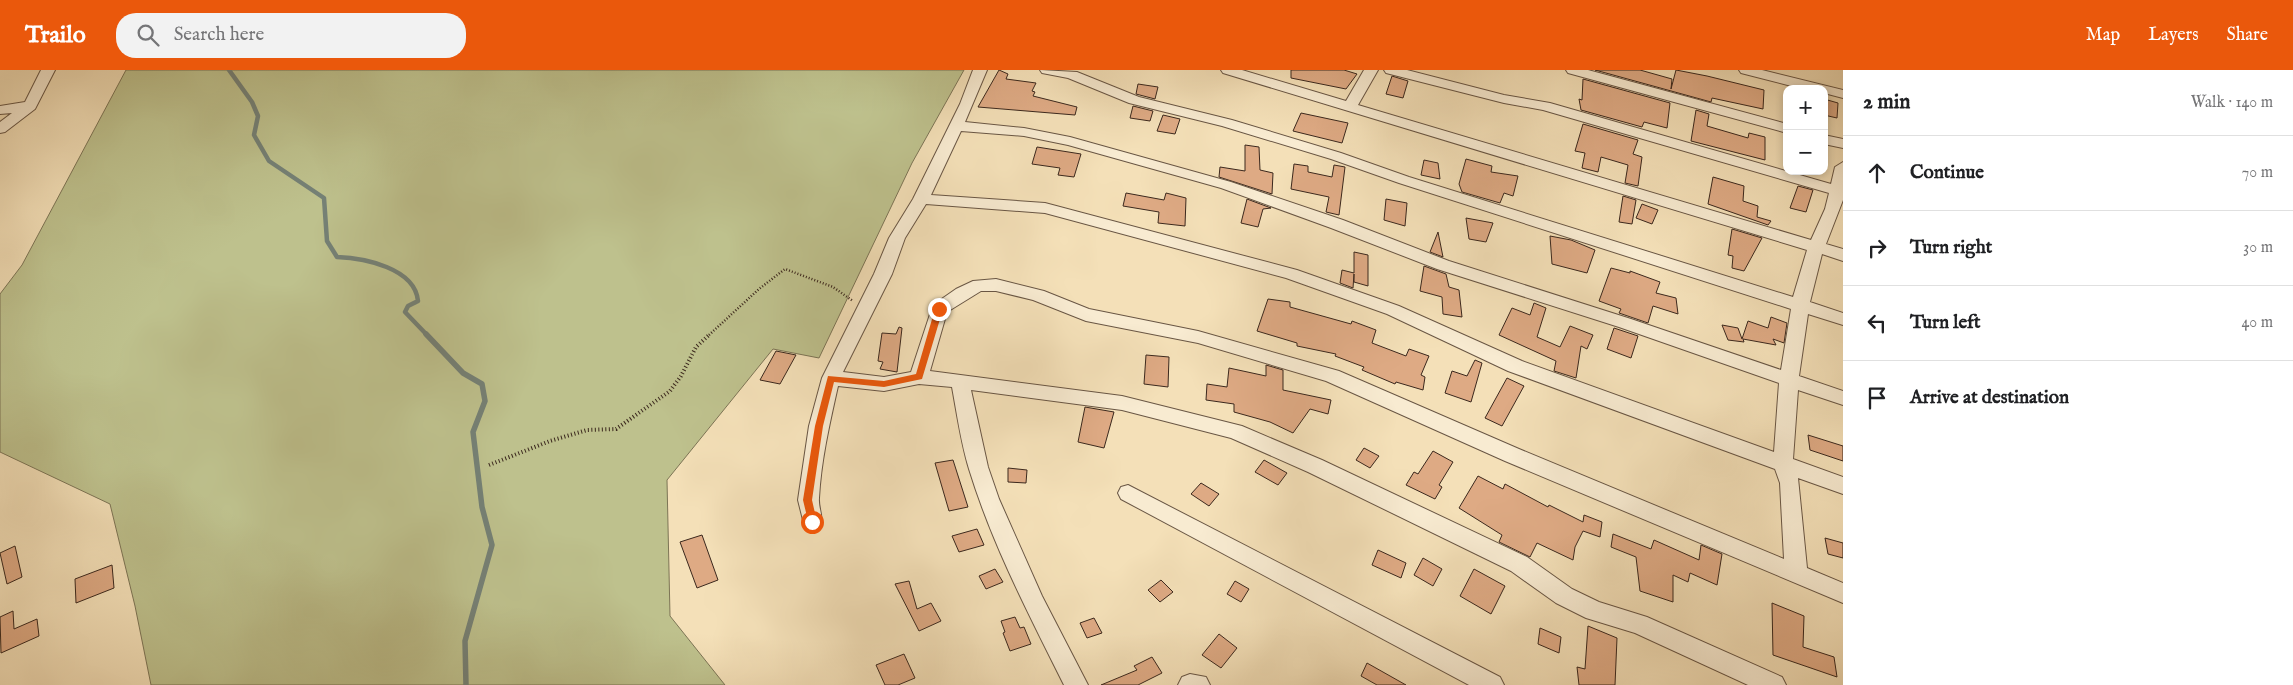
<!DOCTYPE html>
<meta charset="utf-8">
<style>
body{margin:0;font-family:"IM FELL English",serif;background:#f2f2f2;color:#202124}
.controls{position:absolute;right:15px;top:15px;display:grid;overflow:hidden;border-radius:10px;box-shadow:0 2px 8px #0003}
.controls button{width:45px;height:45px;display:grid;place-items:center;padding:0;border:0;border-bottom:1px solid #e0e0e0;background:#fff;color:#202124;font:25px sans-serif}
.stop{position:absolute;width:15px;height:15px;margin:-11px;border:4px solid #ea580c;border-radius:50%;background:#fff}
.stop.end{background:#ea580c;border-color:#fff;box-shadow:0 1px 5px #0008}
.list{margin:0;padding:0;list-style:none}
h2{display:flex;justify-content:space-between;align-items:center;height:65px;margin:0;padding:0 20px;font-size:21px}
h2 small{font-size:16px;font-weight:400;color:#757577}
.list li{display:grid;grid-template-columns:32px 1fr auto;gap:15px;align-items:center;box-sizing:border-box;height:75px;padding:0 20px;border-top:1px solid #e0e0e0}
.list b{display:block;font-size:19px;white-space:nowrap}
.list em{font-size:16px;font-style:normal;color:#757577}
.icon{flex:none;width:28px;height:28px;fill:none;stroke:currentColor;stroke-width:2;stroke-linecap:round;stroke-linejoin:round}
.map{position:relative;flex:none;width:1843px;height:615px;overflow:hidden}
header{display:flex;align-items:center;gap:30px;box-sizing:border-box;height:70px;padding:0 25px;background:#ea580c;color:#fff}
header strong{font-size:24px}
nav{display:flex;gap:28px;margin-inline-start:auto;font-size:18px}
.search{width:350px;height:45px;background:#f2f2f2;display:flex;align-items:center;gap:12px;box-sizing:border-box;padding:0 18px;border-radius:20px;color:#757577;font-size:19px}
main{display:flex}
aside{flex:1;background:#fff}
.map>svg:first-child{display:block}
</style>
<header>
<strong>Trailo</strong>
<div class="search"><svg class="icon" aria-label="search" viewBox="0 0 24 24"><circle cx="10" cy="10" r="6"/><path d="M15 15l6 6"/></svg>Search here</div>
<nav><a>Map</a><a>Layers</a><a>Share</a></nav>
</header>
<main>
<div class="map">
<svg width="1843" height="615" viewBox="0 0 1843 615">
<rect width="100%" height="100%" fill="#f4e0b8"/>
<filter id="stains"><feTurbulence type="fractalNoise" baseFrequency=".004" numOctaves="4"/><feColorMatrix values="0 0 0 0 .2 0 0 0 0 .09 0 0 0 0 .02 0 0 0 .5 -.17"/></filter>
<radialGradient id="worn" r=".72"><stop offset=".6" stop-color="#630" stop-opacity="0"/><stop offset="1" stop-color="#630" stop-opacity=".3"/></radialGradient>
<path fill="#bec18d" stroke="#7c7455" d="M126 0H964L912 93 819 288 773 279 667 410 670 546 725 615H151L135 536 110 434 0 382V224L22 195Z"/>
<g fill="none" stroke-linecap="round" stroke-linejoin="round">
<path stroke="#758176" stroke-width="4.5" d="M229 0 252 32 258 46 254 65 269 91 324 128 327 171 337 187C364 188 415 198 418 231L408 236 405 242 427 265"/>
<path stroke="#758176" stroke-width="5.5" d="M426 264 463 303 482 314 485 331 473 362 482 437 492 475 465 571 466 615"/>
</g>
<g fill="#deaa84" stroke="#3b281d">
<path d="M999 0 1008 4 1006 9 1036 13 1032 21 1035 22 1033 26 1077 37 1075 45 978 37Z"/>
<path d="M1291 0H1344L1357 4 1346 19 1291 8Z"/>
<path d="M1595 0H1640L1672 9 1671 19 1676 0 1707 6 1764 20 1763 39 1712 28 1711 32Z"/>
<path d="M1392 6 1408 11 1403 28 1386 24Z"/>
<path d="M1583 9 1670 33 1667 58 1644 52 1642 57 1581 40 1579 29 1582 30Z"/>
<path d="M1138 14 1158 17 1155 29 1136 24Z"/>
<path d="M1824 29 1838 33 1837 48 1824 45Z"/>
<path d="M1133 36 1153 41 1150 51 1130 48Z"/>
<path d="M1696 40 1709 44 1707 56 1748 68 1749 63 1765 67V90L1691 71Z"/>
<path d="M1301 43 1348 53 1342 73 1293 61Z"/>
<path d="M1163 45 1180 49 1175 64 1157 61Z"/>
<path d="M1583 54 1638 70 1633 84 1642 87 1638 116 1625 113 1628 95 1601 87 1598 102 1582 98 1585 83 1575 81Z"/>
<path d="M1245 75 1259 77 1260 100 1273 103 1272 124 1219 107 1220 97 1245 101Z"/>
<path d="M1037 77 1081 84 1074 107 1058 105 1060 98 1032 94Z"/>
<path d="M1466 89 1492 96 1491 102 1518 106 1513 126 1504 123 1500 133 1462 122 1459 114Z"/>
<path d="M1424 90 1438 93 1440 109 1421 105Z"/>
<path d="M1294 94 1308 96V102L1332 107 1334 95 1345 97 1339 145 1326 142 1329 127 1291 119Z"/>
<path d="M1713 107 1744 116 1743 131 1758 136 1757 147 1771 151 1768 155 1708 134Z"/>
<path d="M1798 116 1813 120 1806 142 1790 138Z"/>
<path d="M1126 123 1164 130 1166 123 1186 128 1185 156 1158 153 1159 142 1123 136Z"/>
<path d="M1623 126 1636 130 1632 154 1619 152Z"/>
<path d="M1247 129 1271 138 1263 139 1258 157 1241 153Z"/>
<path d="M1386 129 1407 133 1405 156 1384 150Z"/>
<path d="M1642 134 1658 140 1652 154 1636 148Z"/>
<path d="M1466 148 1493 153 1486 172 1469 169Z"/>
<path d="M1732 159 1762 168 1744 201 1732 198 1733 186 1728 185Z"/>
<path d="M1438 162 1443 187 1430 182Z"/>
<path d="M1550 166 1571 170 1595 180 1587 203 1552 194Z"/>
<path d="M1354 182 1368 185V216L1354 212V204L1353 218 1340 213 1342 200 1354 203Z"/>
<path d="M1424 196 1446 204 1449 217 1459 220 1462 247 1443 244 1442 227 1420 221Z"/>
<path d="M1611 198 1630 203V201L1660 212 1656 223 1676 228 1678 244 1653 236 1648 253 1619 243 1621 239 1599 231Z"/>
<path d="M1268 229 1290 232V237L1351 254 1352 251 1376 260 1372 273 1406 286 1409 279 1429 286 1421 305 1425 307 1423 320 1396 312 1395 314 1362 300 1364 297 1335 286 1336 284 1297 276V273L1257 261Z"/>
<path d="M1534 233 1546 238 1537 267 1560 277 1570 256 1593 265 1587 279 1581 276 1576 308 1554 301 1556 291 1499 265 1512 238 1530 245Z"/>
<path d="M1771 247 1787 253 1784 273 1773 269 1776 275 1743 269 1744 272 1728 270 1722 255 1738 258 1742 269 1748 251 1768 258Z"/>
<path d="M899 257 902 258 897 302 880 299 883 292 878 291 882 263 896 264Z"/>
<path d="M1614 258 1638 266 1631 288 1607 279Z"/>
<path d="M776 281 796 285 780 314 760 310Z"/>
<path d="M1146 285 1169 287 1168 317 1144 314Z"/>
<path d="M1475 290 1482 293 1471 332 1445 323 1452 301 1467 306Z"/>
<path d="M1266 295 1283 300V320L1331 330 1328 344 1310 339 1293 363 1270 352 1234 342V334L1206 330 1207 314 1227 317 1229 298 1266 306Z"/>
<path d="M1507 308 1524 316 1502 356 1485 348Z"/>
<path d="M1085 337 1114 342 1104 378 1078 372Z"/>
<path d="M1808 365 1843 376V391L1810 380Z"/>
<path d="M1364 378 1379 386 1370 398 1356 390Z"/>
<path d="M1433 381 1453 392 1439 415 1442 417 1435 429 1406 415 1414 402 1418 404Z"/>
<path d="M953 390 968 437 949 441 935 393Z"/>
<path d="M1264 390 1287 403 1278 415 1255 402Z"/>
<path d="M1008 398 1027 400 1026 413 1008 412Z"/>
<path d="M1478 406 1503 419 1505 414 1548 437 1549 435 1583 452 1584 445 1602 452 1600 467 1583 461 1575 477 1573 490 1537 473 1530 487 1499 472 1502 465 1459 438Z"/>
<path d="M1201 413 1219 424 1209 436 1191 424Z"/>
<path d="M977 459 984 475 959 482 952 466Z"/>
<path d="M1613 464 1651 479 1654 470 1699 490 1701 475 1722 484 1717 515 1690 503 1688 512 1673 505V532L1640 521 1636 487 1611 477Z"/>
<path d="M702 465 718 510 697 518 680 472Z"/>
<path d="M1825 468 1843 473V488L1828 484Z"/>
<path d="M15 476 22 507 7 514 0 483Z"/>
<path d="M1378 480 1406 493 1401 508 1372 495Z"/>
<path d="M1423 488 1442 499 1433 516 1414 505Z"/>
<path d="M112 495 114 518 76 533 75 509Z"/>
<path d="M995 499 1003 512 986 519 979 506Z"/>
<path d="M1474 499 1505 516 1491 544 1460 526Z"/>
<path d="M1161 510 1173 522 1160 532 1148 520Z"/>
<path d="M909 511 917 539 931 533 941 551 919 561 895 514Z"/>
<path d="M1235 511 1249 519 1241 532 1227 524Z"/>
<path d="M1772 533 1804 546 1803 577 1834 587 1837 607 1773 585Z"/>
<path d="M13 541 14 559 37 549 39 566 1 583 0 547Z"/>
<path d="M1015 547 1020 558 1024 557 1031 574 1010 581 1003 563 1005 562 1001 551Z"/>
<path d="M1094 548 1102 563 1087 568 1080 553Z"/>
<path d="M1588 556 1617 568 1615 615H1579L1577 597 1585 599Z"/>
<path d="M1540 558 1561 567 1559 583 1538 574Z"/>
<path d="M1219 564 1237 578 1221 598 1202 585Z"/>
<path d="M904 584 915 608 898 615H885L876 595Z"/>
<path d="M1152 587 1162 603 1138 615H1101L1137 600 1134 596Z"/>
<path d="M1367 593 1406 615H1377L1361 606Z"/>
</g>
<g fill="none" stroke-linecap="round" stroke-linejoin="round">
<defs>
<g id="street">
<path d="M41 0H55L35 39 5 62 0 63V52L12 43 0 44V36L25 32Z"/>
<path d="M973 0H987L965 52 1024 58 1070 67 1231 112 1343 150 1449 191 1631 249 1781 300 1791 239 1399 113 1331 89 1222 56 1129 33 1068 8 1042 3 1040 0 1077 2 1139 27 1232 50 1341 83 1409 107 1793 227 1807 180 1223 3 1221 0H1242L1346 31 1364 0H1378L1358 35 1811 170 1825 139 1829 123 1543 40 1504 33 1386 3 1384 0H1407L1504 25 1550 33 1831 114 1835 97 1843 92V130L1826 174 1843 179V191L1822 184 1810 232 1843 243V255L1808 244 1799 306 1843 321V335L1798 320 1793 389 1843 407V424L1798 408 1807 498 1843 513V533L1505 391 1326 311 1198 273 1086 251 1033 230 996 221H981L947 242 930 301 1122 326 1242 356 1322 390 1527 487 1572 519 1599 532 1647 547 1782 607 1786 615H1748L1635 563 1586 548 1556 533 1511 501 1308 402 1231 368 1122 340 971 320 988 397 999 429 1042 526 1088 615H1064C1029 545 992 474 969 399 961 373 957 344 952 317L919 314 884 321 838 316C830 352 821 390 819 428 818 439 825 448 819 458L812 461 805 458 798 430 809 356 822 308 874 204 889 168 913 129 960 34ZM961 61 1024 66 1068 75 1221 118 1331 158 1437 199 1619 257 1779 313 1774 382 1522 291 1399 236 1297 200 1045 133 931 125ZM926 134 1045 143 1286 208 1387 244 1508 301 1775 399 1780 413 1784 489 1519 379 1339 301 1198 261 1089 239 1044 221 996 209 973 211 956 219 933 235 911 302 884 307 843 302 892 204 905 168Z"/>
<path d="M1566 0H1588L1787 54V63L1568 3Z"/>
<path d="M1739 0H1762L1843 20V28L1824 23V19H1803L1741 3Z"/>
<path d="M1824 65 1843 69V78L1824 74Z"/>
<path d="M1128 415 1500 607 1504 615H1469L1121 429 1118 423 1121 417Z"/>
<path d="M1190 604 1206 607 1210 615H1178L1182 607Z"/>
</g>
</defs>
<use href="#street" stroke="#695644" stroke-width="2"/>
<path stroke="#3b281d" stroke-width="2.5" stroke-dasharray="1 2" stroke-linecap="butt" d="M709 265 759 219 785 199 833 217 853 231"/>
<path stroke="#3b281d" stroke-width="4" stroke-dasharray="1 2.5" stroke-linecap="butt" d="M489 395 550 371 587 360 616 359 670 321 681 306 696 277 710 264"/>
<use href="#street" fill="#f8ebd1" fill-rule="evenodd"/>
</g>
<path fill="#ea580c" d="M939 236 943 239 922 309 884 317 834 312 823 356 812 430 817 452 812 456 809 455 803 430 815 356 828 306 884 311 916 304 935 239Z"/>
<rect width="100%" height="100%" filter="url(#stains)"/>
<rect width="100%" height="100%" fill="url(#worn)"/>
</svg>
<div class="controls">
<button>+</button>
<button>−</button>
</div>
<div class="stop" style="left:812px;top:452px"></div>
<div class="stop end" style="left:939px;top:239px"></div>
</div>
<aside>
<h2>2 min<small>Walk · 140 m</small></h2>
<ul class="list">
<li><svg class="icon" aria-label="ahead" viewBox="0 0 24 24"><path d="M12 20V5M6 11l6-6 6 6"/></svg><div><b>Continue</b></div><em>70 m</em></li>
<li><svg class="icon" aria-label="right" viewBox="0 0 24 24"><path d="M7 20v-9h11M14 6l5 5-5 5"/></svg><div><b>Turn right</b></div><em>30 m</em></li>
<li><svg class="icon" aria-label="left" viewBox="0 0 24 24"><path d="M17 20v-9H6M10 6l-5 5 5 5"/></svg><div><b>Turn left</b></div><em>40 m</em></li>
<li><svg class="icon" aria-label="arrive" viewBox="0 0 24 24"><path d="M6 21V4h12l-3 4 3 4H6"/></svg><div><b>Arrive at destination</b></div></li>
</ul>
</aside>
</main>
